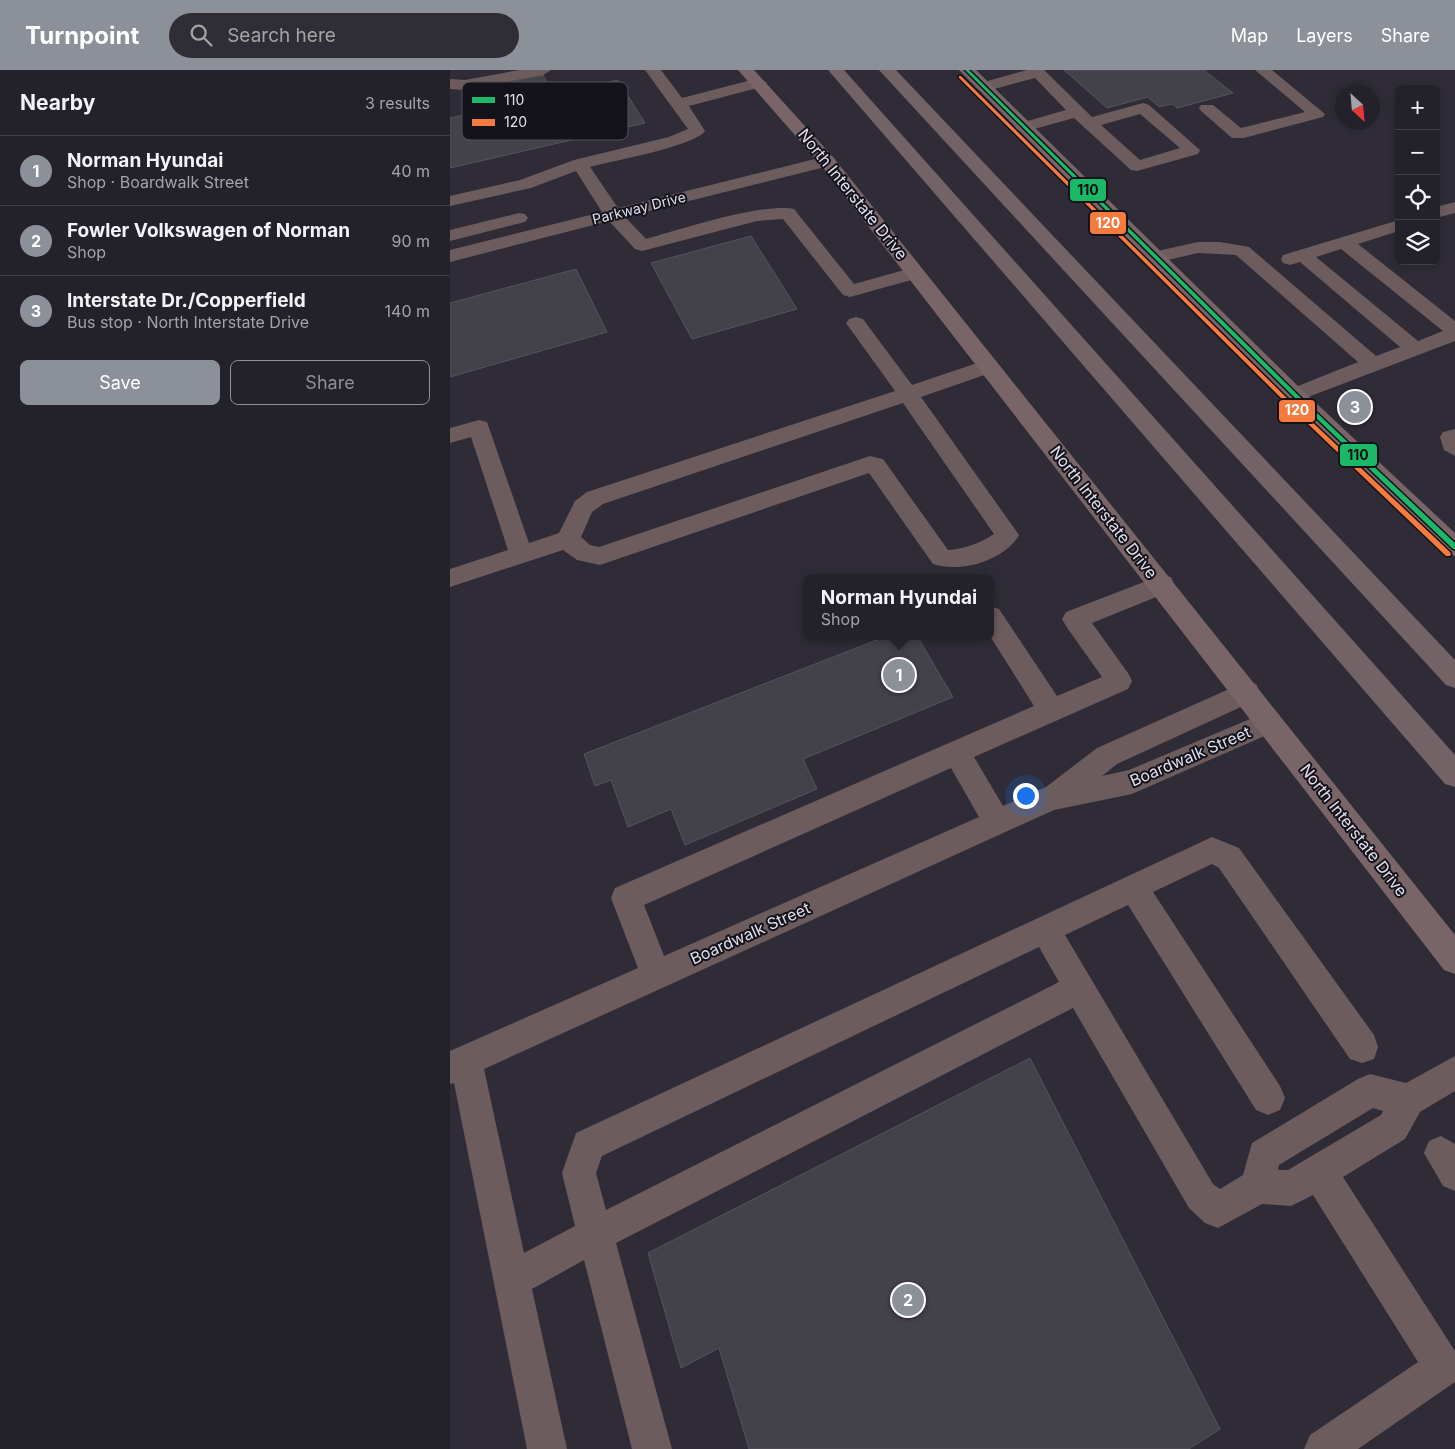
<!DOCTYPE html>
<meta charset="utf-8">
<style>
body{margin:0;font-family:Inter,sans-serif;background:#2f2e35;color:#f1f3f6}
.controls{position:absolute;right:15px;top:15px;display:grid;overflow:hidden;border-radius:8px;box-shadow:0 2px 8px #0003}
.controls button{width:45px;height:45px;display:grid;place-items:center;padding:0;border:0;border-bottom:1px solid #403e46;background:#232129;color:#f1f3f6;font:25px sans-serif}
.compass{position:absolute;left:885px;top:15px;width:45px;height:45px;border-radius:50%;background:#232129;box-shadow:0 2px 8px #0003;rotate:154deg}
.you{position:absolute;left:575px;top:725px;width:18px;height:18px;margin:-12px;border:4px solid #fff;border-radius:50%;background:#1a73e8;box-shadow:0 0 0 8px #1a73e833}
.badge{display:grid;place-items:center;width:32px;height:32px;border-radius:50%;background:#8c9099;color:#fff;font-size:16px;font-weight:700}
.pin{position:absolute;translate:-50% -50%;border:2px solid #fff;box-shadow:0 1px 5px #0006}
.popup{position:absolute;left:354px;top:505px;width:190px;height:65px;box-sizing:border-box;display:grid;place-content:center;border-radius:8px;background:#232129;filter:drop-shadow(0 1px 4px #0005);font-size:16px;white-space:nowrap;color:#a3a3a8}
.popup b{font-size:19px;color:#f1f3f6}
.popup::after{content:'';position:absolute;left:50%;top:100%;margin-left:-10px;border:10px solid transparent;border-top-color:#232129}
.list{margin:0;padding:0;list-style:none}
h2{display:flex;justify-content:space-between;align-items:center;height:65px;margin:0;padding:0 20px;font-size:21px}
h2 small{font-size:16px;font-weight:400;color:#a3a3a8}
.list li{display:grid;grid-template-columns:32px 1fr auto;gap:15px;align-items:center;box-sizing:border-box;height:70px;padding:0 20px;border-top:1px solid #403e46}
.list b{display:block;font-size:19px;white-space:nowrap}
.list p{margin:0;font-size:16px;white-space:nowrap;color:#a3a3a8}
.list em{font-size:16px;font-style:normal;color:#a3a3a8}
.actions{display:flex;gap:10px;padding:15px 20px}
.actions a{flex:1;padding:11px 0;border:1px solid #8c9099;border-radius:8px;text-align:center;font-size:18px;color:#8c9099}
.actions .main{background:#8c9099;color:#fff}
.icon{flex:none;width:28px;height:28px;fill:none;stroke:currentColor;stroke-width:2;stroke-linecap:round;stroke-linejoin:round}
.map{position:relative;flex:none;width:1005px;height:1379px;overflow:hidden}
header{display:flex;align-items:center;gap:30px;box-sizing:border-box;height:70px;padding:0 25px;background:#8c9099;color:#fff}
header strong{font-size:24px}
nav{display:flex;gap:28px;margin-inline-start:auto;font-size:18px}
.search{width:350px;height:45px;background:#2f2e35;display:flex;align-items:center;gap:12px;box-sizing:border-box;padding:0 18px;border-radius:28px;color:#a3a3a8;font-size:19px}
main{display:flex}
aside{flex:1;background:#232129}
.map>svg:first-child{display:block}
</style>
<header>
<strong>Turnpoint</strong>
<div class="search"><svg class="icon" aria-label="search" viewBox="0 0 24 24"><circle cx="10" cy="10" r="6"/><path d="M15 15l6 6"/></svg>Search here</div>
<nav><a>Map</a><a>Layers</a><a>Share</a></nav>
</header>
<main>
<aside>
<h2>Nearby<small>3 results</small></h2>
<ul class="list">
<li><span class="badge">1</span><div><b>Norman Hyundai</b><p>Shop · Boardwalk Street</p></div><em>40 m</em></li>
<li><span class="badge">2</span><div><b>Fowler Volkswagen of Norman</b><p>Shop</p></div><em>90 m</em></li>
<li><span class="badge">3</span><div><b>Interstate Dr./Copperfield</b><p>Bus stop · North Interstate Drive</p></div><em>140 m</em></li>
</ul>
<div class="actions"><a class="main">Save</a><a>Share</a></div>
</aside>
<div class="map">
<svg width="1005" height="1379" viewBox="0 0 1005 1379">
<rect width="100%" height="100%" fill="#2f2c37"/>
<g fill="#43414a" stroke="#56535d">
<path d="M614 0H754L783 23 727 38 722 34 709 37 698 27 657 38Z"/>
<path d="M93 5 103 24 168 10 195 53 0 98V48L43 39 33 18Z"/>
<path d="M301 166 347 239 242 269 201 193Z"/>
<path d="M126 199 157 262 0 307V233Z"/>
<path d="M437 566H467L503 627 353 689 367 719 235 775 221 739 178 757 161 710 145 716 134 684Z"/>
<path d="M580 988 770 1359 739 1379H299L269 1278 231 1298 198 1183Z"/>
</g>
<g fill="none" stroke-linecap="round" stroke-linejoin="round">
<g fill="#6c5c5d" fill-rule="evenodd">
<path d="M69 0H101L93 5 15 20 0 19V9L15 10Z"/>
<path d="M195 0H211L232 28 309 8 317 13 315 16 239 36 255 61C245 76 162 91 140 97L168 138 377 86 383 87 385 91 383 95 175 147 196 169C228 160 315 132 344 139L404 214 465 197 472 199 474 203 472 207 400 227 393 225 333 149 307 151 192 181 185 179 159 151 0 192V180L152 142 126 101 81 118 0 136V126L70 110 124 90 219 67 238 59Z"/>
<path d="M577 0H594L642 47 693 33 699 35 750 80 748 84 687 101 681 100 624 48 573 62 567 60 565 57 567 54 616 40 585 8 533 22 525 17 527 14ZM690 44 730 78 690 90 651 55Z"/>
<path d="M805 0H822L875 44 873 47 794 68H782L751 41 749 38 751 35H763L791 58 855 42Z"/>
<path d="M1005 132V143L986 148V137Z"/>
<path d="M69 143 75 144 78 148 75 152 0 171V160Z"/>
<path d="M949 150V161L908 174 1005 251V271L845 332 838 330 834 325 838 320 908 292 786 185 748 183 705 193 698 191 696 187 698 183 748 172H770L799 177 926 286 950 277 850 192 840 195 833 193 831 189 833 185ZM891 179 993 261 968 271 866 187Z"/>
<path d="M406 247 413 249 462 315 539 289 546 291 549 296 546 301 471 327 569 465C554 491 510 503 483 494L419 403 150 495 127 490 113 480 0 517V499L58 480 21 367 0 373V358L29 350 37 352 79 473 109 463 125 431 137 422 445 321 396 253 399 249ZM453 333 544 464C530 473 515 479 498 480L433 389 420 386 149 477 140 475 131 467 142 442 153 434Z"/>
<path d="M1005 359V386L994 380 990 367 993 362Z"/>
<path d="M712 505 721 507 724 514 721 521 642 553 678 603 682 611 678 619 524 687 553 736 596 717 647 678 797 611 806 614 810 622 806 630 667 694 652 706 679 700 819 641 828 644 832 652 828 660 682 724 604 740 34 999 74 1183 125 1156 112 1103 126 1063 762 767 789 778 924 965 928 977 924 989 912 993 900 989 769 798 762 794 703 822 830 1016 835 1028 830 1040 818 1045 806 1040 678 835 615 865 763 1114 770 1119 793 1105 802 1073 908 1009 920 1004 956 1013 1005 986V1021L970 1042 955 1069 893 1107 1005 1281V1312L908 1379H854L860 1365 968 1292 863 1125 841 1136 812 1134 768 1158 755 1153 739 1138 623 938 166 1173 222 1379H182L134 1190 82 1219 117 1379H77L4 1013 0 1014V981L188 898 161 828 165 818 584 636 540 566V536L549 539 607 626 652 607 616 556 612 549 616 542ZM501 698 529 747 214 886 194 835ZM589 877 609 912 156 1140 146 1103 152 1086ZM923 1038 933 1041 931 1045 838 1100H828L829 1095Z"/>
<path d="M991 1066 1005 1074V1121L993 1116 974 1083 979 1071Z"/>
</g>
<g fill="#796567" fill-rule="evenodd">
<path d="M288 0H304L383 87 1005 865V904L994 900 371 95Z"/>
<path d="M509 0H526L852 320 1005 463V486L997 483 838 330Z"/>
</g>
<g fill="#736366" fill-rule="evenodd">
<path d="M378 0H394L1005 685V717L995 714Z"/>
<path d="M429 0H446L1005 590V618L996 615Z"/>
</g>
<defs>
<path id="bus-1" d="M515 0H519L847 324 1005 473V479H1003L843 326Z"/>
<path id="bus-2" d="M509 6H511L840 331 1000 482 1001 484 1000 486H996L836 333 509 8Z"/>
</defs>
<use href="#bus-1" stroke="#14121b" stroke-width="3"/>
<use href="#bus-2" stroke="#14121b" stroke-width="3"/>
<use href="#bus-1" fill="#1ab867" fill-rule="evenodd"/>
<use href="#bus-2" fill="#f6793e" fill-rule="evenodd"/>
</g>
<g text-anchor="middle" stroke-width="4" stroke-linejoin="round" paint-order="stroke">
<g font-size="14" fill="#e2dfed" stroke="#14121b">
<text transform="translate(189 138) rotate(-14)" y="5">Parkway Drive</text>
</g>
<g font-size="16" fill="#e2dfed" stroke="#14121b">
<text transform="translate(403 124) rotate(51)" y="6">North Interstate Drive</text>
<text transform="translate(654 442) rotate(52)" y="6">North Interstate Drive</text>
<text transform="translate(740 686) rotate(-23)" y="6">Boardwalk Street</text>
<text transform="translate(904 760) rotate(52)" y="6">North Interstate Drive</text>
<text transform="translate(300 863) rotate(-24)" y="6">Boardwalk Street</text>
</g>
</g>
<rect x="12" y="12" width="166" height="58" rx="8" fill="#14121b" stroke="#52505a" stroke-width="1"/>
<rect x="22" y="27" width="23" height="6" fill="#1ab867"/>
<rect x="22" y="49" width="23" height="7" fill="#f6793e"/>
<g font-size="14" fill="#e2dfed">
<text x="54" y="35">110</text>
<text x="54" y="57">120</text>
</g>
<g stroke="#14121b" stroke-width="2">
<rect x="619" y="108" width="38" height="24" rx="5" fill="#1ab867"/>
<rect x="639" y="141" width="38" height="24" rx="5" fill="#f6793e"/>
<rect x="828" y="329" width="38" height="24" rx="5" fill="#f6793e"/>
<rect x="889" y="373" width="39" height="24" rx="5" fill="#1ab867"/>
</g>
<g font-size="14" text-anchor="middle" font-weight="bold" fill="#fff">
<text x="658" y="158">120</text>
<text x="847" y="345">120</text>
</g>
<g font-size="14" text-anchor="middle" font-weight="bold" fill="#111">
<text x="638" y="125">110</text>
<text x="908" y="390">110</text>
</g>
</svg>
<div class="controls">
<button>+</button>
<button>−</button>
<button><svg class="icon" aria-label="locate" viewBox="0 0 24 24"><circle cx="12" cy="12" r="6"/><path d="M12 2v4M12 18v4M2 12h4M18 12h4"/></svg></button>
<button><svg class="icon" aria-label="layers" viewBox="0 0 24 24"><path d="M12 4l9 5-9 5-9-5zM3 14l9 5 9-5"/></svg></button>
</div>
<svg class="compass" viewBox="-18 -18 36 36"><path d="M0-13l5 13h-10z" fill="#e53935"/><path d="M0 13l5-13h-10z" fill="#a3a3a8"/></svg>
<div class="you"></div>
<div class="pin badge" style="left:449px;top:605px">1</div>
<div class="popup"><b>Norman Hyundai</b>Shop</div>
<div class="pin badge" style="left:458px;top:1230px">2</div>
<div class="pin badge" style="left:905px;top:337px">3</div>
</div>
</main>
